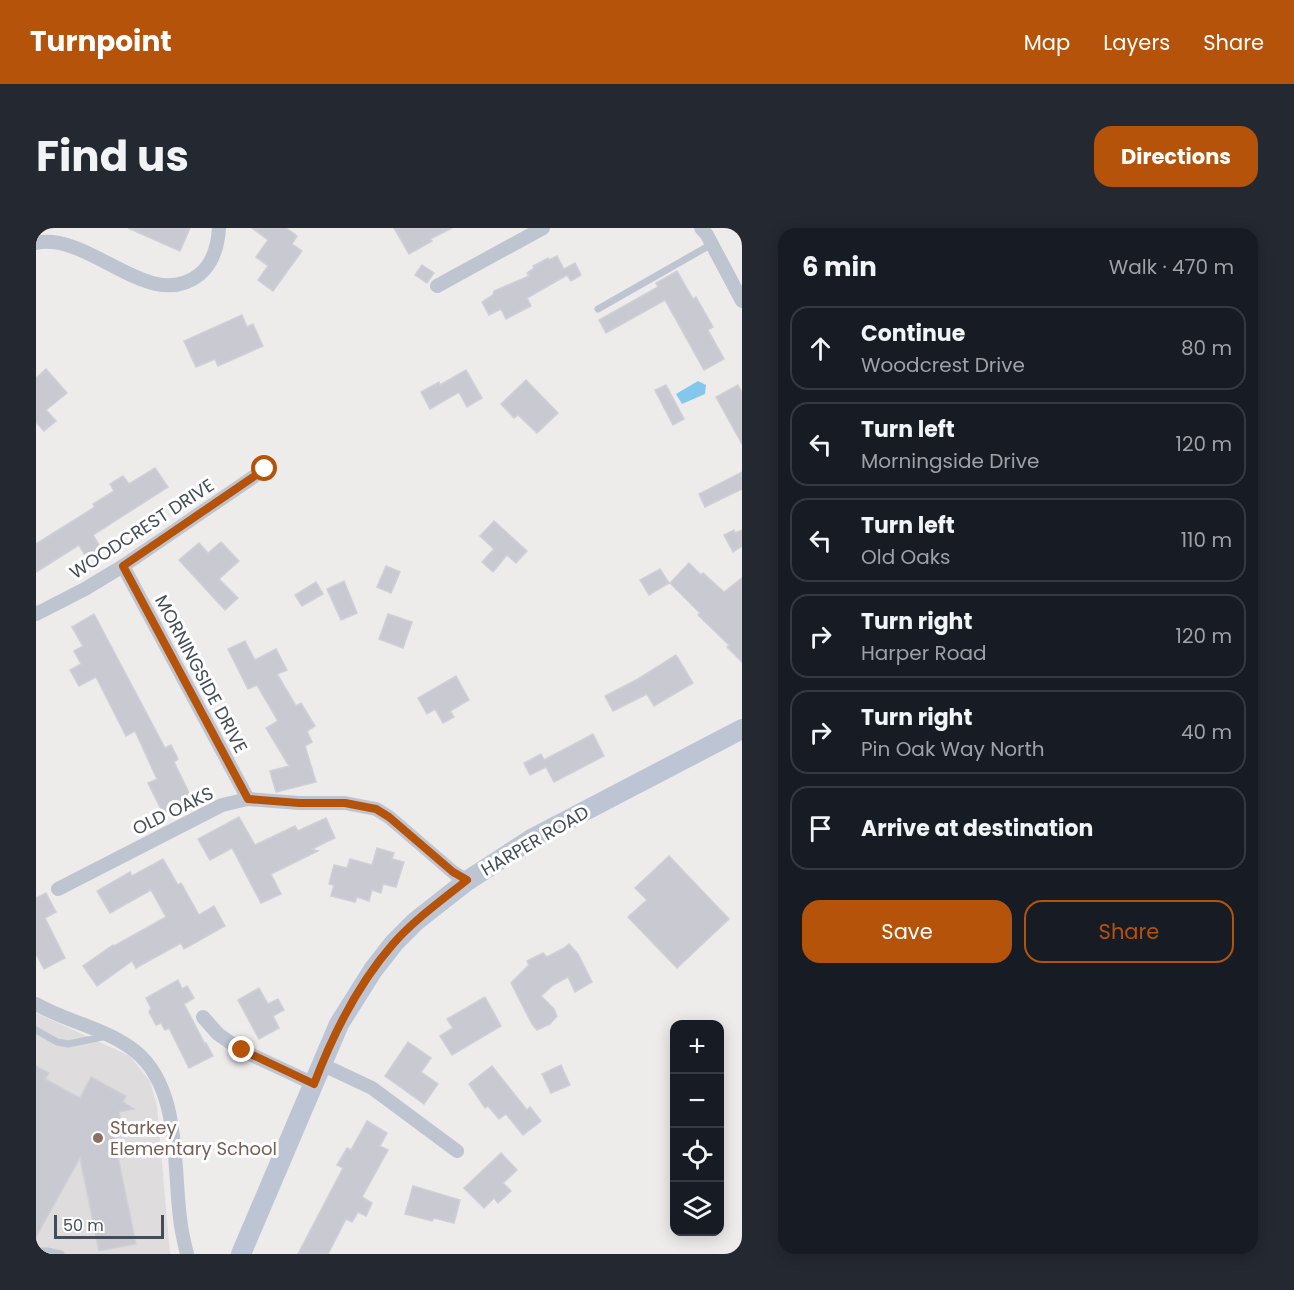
<!DOCTYPE html>
<meta charset="utf-8">
<style>
body{margin:0;font-family:Poppins,sans-serif;background:#242831;color:#f1f3f6}
.controls{position:absolute;right:18px;bottom:18px;display:grid;overflow:hidden;border-radius:12px;box-shadow:0 3px 15px #0003}
.controls button{width:54px;height:54px;display:grid;place-items:center;padding:0;border:0;border-bottom:2px solid #363941;background:#171b24;color:#f1f3f6;font:30px sans-serif}
.scale{position:absolute;left:18px;bottom:15px;width:110px;box-sizing:border-box;padding-left:6px;border:3px solid #444c58;border-top:0;font-size:16px;line-height:21px;white-space:nowrap;color:#444c58;-webkit-text-stroke:4px #fff;paint-order:stroke}
.stop{position:absolute;width:18px;height:18px;margin:-14px;border:4px solid #b45309;border-radius:50%;background:#fff}
.stop.end{background:#b45309;border-color:#fff;box-shadow:0 2px 6px #0008}
.list{margin:0;padding:0;list-style:none}
h2{display:flex;justify-content:space-between;align-items:center;height:78px;margin:0;padding:0 24px;font-size:26px}
h2 small{font-size:20px;font-weight:400;color:#9ea1a6}
.list li{display:grid;grid-template-columns:39px 1fr auto;gap:18px;align-items:center;box-sizing:border-box;height:84px;margin:0 12px 12px;padding:0 12px;border:2px solid #363941;border-radius:18px}
.list b{display:block;font-size:22px;white-space:nowrap}
.list p{margin:0;font-size:20px;white-space:nowrap;color:#9ea1a6}
.list em{font-size:20px;font-style:normal;color:#9ea1a6}
.actions{display:flex;gap:12px;padding:18px 24px}
.actions a{flex:1;padding:14px 0;border:2px solid #b45309;border-radius:18px;text-align:center;font-size:21px;color:#b45309}
.actions .main{background:#b45309;color:#fff}
.icon{flex:none;width:33px;height:33px;fill:none;stroke:currentColor;stroke-width:2;stroke-linecap:round;stroke-linejoin:round}
.map{position:relative;flex:none;width:706px;height:1026px;overflow:hidden;border-radius:18px}
header{display:flex;align-items:center;gap:36px;box-sizing:border-box;height:84px;padding:0 30px;background:#b45309;color:#fff}
header strong{font-size:28px}
nav{display:flex;gap:33px;margin-inline-start:auto;font-size:21px}
.intro{display:flex;align-items:center;justify-content:space-between;box-sizing:border-box;height:144px;padding:0 36px}
h1{margin:0;font-size:42px}
.button{padding:15px 27px;border-radius:18px;background:#b45309;color:#fff;font-size:21px;font-weight:700}
main{display:flex;gap:36px;padding:0 36px}
aside{flex:1;background:#171b24;border-radius:18px;box-shadow:0 3px 15px #0003}
.map>svg:first-child{display:block}
</style>
<header>
<strong>Turnpoint</strong>
<nav><a>Map</a><a>Layers</a><a>Share</a></nav>
</header>
<div class="intro"><h1>Find us</h1><a class="button">Directions</a></div>
<main>
<div class="map">
<svg width="706" height="1026" viewBox="0 0 706 1026">
<rect width="100%" height="100%" fill="#eeebeb"/>
<path fill="#dfdcdd" d="M0 785 94 828 114 853 121 878 134 1026H0Z"/>
<path fill="#83c8ec" d="M662 153 670 157 669 166 646 176 640 166Z"/>
<g fill="#c8c9d1" stroke="#cfd0d7" stroke-width="1.5">
<path d="M92 0H154L144 23Z"/>
<path d="M216 0H250L261 8 256 16 266 23 237 63 222 52 232 38 220 29 232 12Z"/>
<path d="M358 0H416L394 11 396 13 373 26Z"/>
<path d="M521 28 528 41 539 35 545 47 535 53 531 47 491 70 495 78 470 91 465 81 453 87 446 74 457 67 458 63 493 48 491 45 498 40 497 38 512 30 513 32Z"/>
<path d="M386 37 398 45 391 55 379 47Z"/>
<path d="M641 43 657 71 660 69 677 99 672 102 688 131 668 142 629 72 570 105 563 92 622 59 620 55Z"/>
<path d="M206 87 211 99 217 96 227 118 182 138 179 131 160 139 148 113Z"/>
<path d="M10 141 31 165 10 182 20 193 8 203 0 194V150Z"/>
<path d="M430 142 446 170 431 179 423 164 394 181 385 164 403 154 404 157Z"/>
<path d="M490 152 522 185 501 205 482 187 478 190 465 176Z"/>
<path d="M630 157 648 191 637 197 619 162Z"/>
<path d="M702 157 706 165V216L680 169Z"/>
<path d="M119 240 132 259 57 307 65 320 50 329 43 317 0 344V316L59 279 57 276 78 263 74 256 87 248 93 256Z"/>
<path d="M706 244V261L669 279 663 266Z"/>
<path d="M458 293 491 323 480 335 471 327 457 344 446 334 458 321 444 308Z"/>
<path d="M698 302 699 305 706 302V318L697 324 688 307Z"/>
<path d="M185 314 203 333 183 351 202 370 189 382 143 332 163 315 172 325Z"/>
<path d="M653 335 665 347 667 345 688 364 706 350V434L691 419 693 417 662 387 664 385 634 355Z"/>
<path d="M350 338 364 344 355 365 341 359Z"/>
<path d="M624 341 633 355 613 367 604 352Z"/>
<path d="M308 353 321 385 305 392 291 361Z"/>
<path d="M280 354 287 366 266 378 259 367Z"/>
<path d="M58 386 129 520 135 517 142 531 138 534 156 571 127 585 112 555 121 551 99 503 90 508 60 449 43 458 34 442 45 436 38 423 47 418 36 399Z"/>
<path d="M352 386 376 394 367 420 343 411Z"/>
<path d="M209 413 219 432 240 421 251 442 241 446 260 478 265 475 279 498 271 503 276 514 269 518 280 554 240 564 234 543 253 538 230 500 242 493 221 457 212 461 192 421Z"/>
<path d="M640 427 657 455 618 478 611 466 577 483 569 468 602 451Z"/>
<path d="M420 448 433 472 414 483 418 489 407 495 399 481 391 486 382 470Z"/>
<path d="M557 506 568 528 518 554 510 539 494 547 488 535 505 526 508 532Z"/>
<path d="M203 589 219 617 259 598 262 603 290 590 299 610 276 621 282 623 235 646 245 666 225 675 196 620 174 632 162 611Z"/>
<path d="M341 620 358 625 356 631 368 634 360 659 347 656 345 665 336 662 333 673 321 669 319 674 295 668 298 657 293 656 298 637 311 640 314 631 336 637Z"/>
<path d="M633 628 693 691 641 740 592 689 611 672 599 660Z"/>
<path d="M127 631 142 657 145 655 163 687 178 678 189 698 148 721 145 715 100 740 96 733 61 758 47 738 77 717 78 718 130 689 115 662 74 685 61 663 94 644 96 648Z"/>
<path d="M10 665 20 684 9 690 29 730 8 741 0 726V670Z"/>
<path d="M533 716 542 726 556 754 539 764 532 749 517 757 505 768 518 781 521 788 514 796 501 802 496 796 475 755 493 737 491 733 507 725 511 729 528 720Z"/>
<path d="M142 752 146 761 151 758 158 770 148 776 169 816 170 815 177 828 153 840 133 800 129 802 125 795 120 797 113 784 115 780 110 770Z"/>
<path d="M223 760 232 776 242 771 248 782 237 788 243 800 223 811 202 772Z"/>
<path d="M449 769 465 798 416 827 404 808 417 800 411 791Z"/>
<path d="M372 814 395 830 385 844 402 856 388 876 349 848Z"/>
<path d="M525 837 534 857 515 865 506 846Z"/>
<path d="M0 838 13 845 9 851 44 870 55 849 90 868 87 874 98 881 83 884 86 898 76 900 100 1016 63 1023 44 930 0 1009Z"/>
<path d="M456 838 491 882 494 879 505 893 487 907 470 886 463 891 452 878 449 880 433 856Z"/>
<path d="M331 893 351 905 344 918 352 922 326 969 336 975 330 988 322 984 316 994 310 991 292 1026H262L307 940 301 937 311 920 315 922Z"/>
<path d="M465 925 481 942 467 955 475 963 462 975 458 970 448 980 428 960Z"/>
<path d="M377 958 424 972 418 995 398 990 396 993 369 986Z"/>
</g>
<g fill="none" stroke-linecap="round" stroke-linejoin="round">
<g stroke="#bec5d1" stroke-width="7">
<path d="M562 81 676 16"/>
<path d="M0 802 21 814 32 816 71 808"/>
<path d="M0 1023H11L25 1026"/>
</g>
<g stroke="#bec5d1" stroke-width="14">
<path d="M665 0 671 7 706 73"/>
<path d="M0 15C54 3 114 87 164 46 177 35 182 16 183 0"/>
<path d="M401 58 507 0"/>
<path d="M87 338 212 571"/>
<path d="M0 386 49 361 87 338 229 241"/>
<path d="M22 661 186 577 212 571 263 575H309L340 581 353 589 417 644 431 653"/>
<path d="M0 776C31 794 70 800 99 823 145 860 137 937 144 990 145 1002 148 1014 151 1026"/>
<path d="M167 789 182 806 205 822 278 856"/>
<path d="M285 836 336 860 421 923"/>
</g>
<path stroke="#bdc5d5" stroke-width="20" d="M205 1026 303 796 337 742 358 715 380 693 431 653 497 610 706 501"/>
</g>
<g fill="none" stroke-linecap="round" stroke-linejoin="round">
<path stroke="#b45309" stroke-width="8" d="M206 822 278 856C297 806 321 757 357 716 378 692 406 672 431 652L417 644 353 589 340 581 309 575H263L212 571 87 338 229 241"/>
</g>
<circle fill="#8d6e63" stroke="#fff" stroke-width="2" cx="62" cy="910" r="6"/>
<g text-anchor="middle" stroke-width="6" stroke-linejoin="round" paint-order="stroke">
<g font-size="18" fill="#444c58" stroke="#fff">
<text transform="translate(106 301) rotate(-33)" y="6">WOODCREST DRIVE</text>
<text transform="translate(165 446) rotate(62)" y="6">MORNINGSIDE DRIVE</text>
<text transform="translate(137 583) rotate(-26)" y="6">OLD OAKS</text>
<text transform="translate(499 613) rotate(-30)" y="6">HARPER ROAD</text>
</g>
<g font-size="18" fill="#785e54" stroke="#fff" text-anchor="start">
<text x="74" y="906">Starkey<tspan x="74" dy="21">Elementary School</tspan></text>
</g>
</g>
</svg>
<div class="controls">
<button>+</button>
<button>−</button>
<button><svg class="icon" aria-label="locate" viewBox="0 0 24 24"><circle cx="12" cy="12" r="6"/><path d="M12 2v4M12 18v4M2 12h4M18 12h4"/></svg></button>
<button><svg class="icon" aria-label="layers" viewBox="0 0 24 24"><path d="M12 4l9 5-9 5-9-5zM3 14l9 5 9-5"/></svg></button>
</div>
<div class="scale">50 m</div>
<div class="stop" style="left:229px;top:241px"></div>
<div class="stop end" style="left:206px;top:822px"></div>
</div>
<aside>
<h2>6 min<small>Walk · 470 m</small></h2>
<ul class="list">
<li><svg class="icon" aria-label="ahead" viewBox="0 0 24 24"><path d="M12 20V5M6 11l6-6 6 6"/></svg><div><b>Continue</b><p>Woodcrest Drive</p></div><em>80 m</em></li>
<li><svg class="icon" aria-label="left" viewBox="0 0 24 24"><path d="M17 20v-9H6M10 6l-5 5 5 5"/></svg><div><b>Turn left</b><p>Morningside Drive</p></div><em>120 m</em></li>
<li><svg class="icon" aria-label="left" viewBox="0 0 24 24"><path d="M17 20v-9H6M10 6l-5 5 5 5"/></svg><div><b>Turn left</b><p>Old Oaks</p></div><em>110 m</em></li>
<li><svg class="icon" aria-label="right" viewBox="0 0 24 24"><path d="M7 20v-9h11M14 6l5 5-5 5"/></svg><div><b>Turn right</b><p>Harper Road</p></div><em>120 m</em></li>
<li><svg class="icon" aria-label="right" viewBox="0 0 24 24"><path d="M7 20v-9h11M14 6l5 5-5 5"/></svg><div><b>Turn right</b><p>Pin Oak Way North</p></div><em>40 m</em></li>
<li><svg class="icon" aria-label="arrive" viewBox="0 0 24 24"><path d="M6 21V4h12l-3 4 3 4H6"/></svg><div><b>Arrive at destination</b></div></li>
</ul>
<div class="actions"><a class="main">Save</a><a>Share</a></div>
</aside>
</main>
